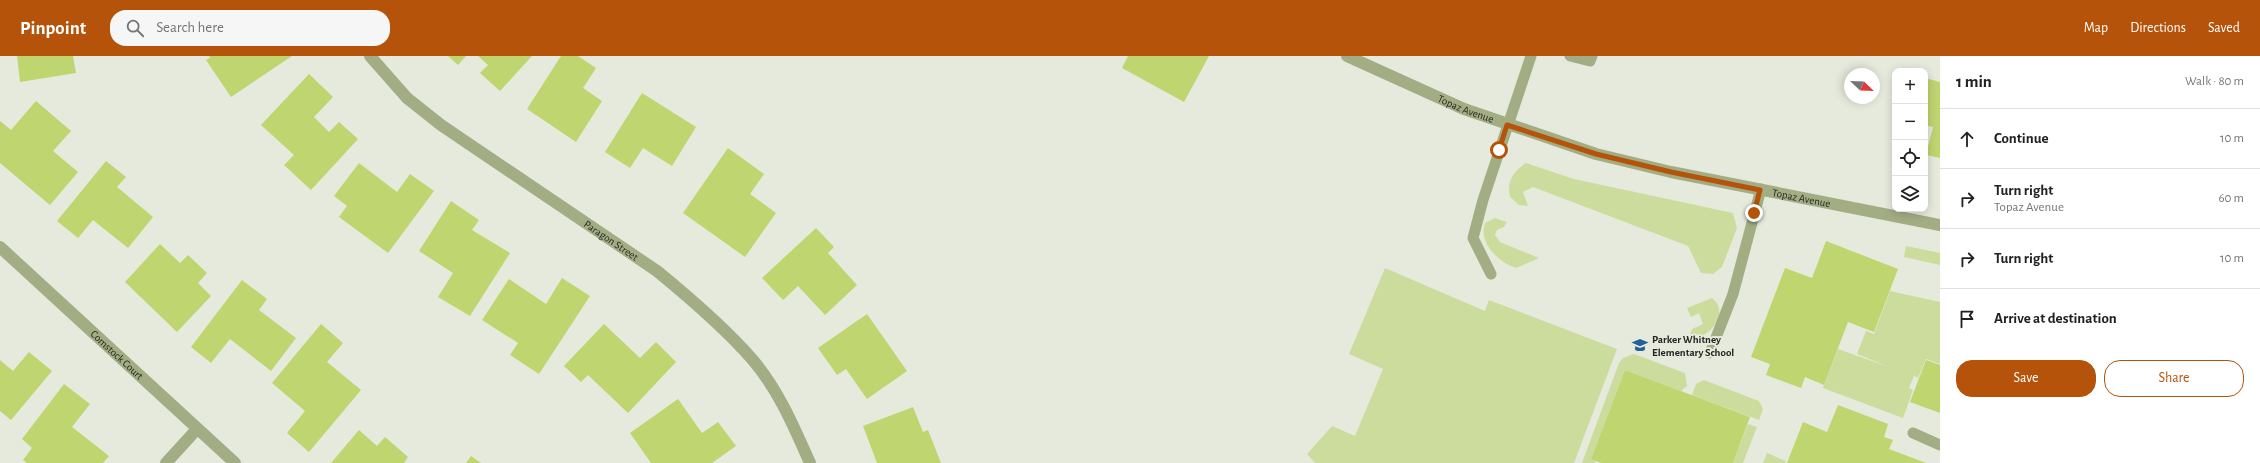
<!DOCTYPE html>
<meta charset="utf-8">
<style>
body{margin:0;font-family:"Alegreya Sans",sans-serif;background:#f6f6f6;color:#202124}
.controls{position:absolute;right:12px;top:12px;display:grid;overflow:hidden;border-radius:8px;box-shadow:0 2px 10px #0003}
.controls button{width:36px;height:36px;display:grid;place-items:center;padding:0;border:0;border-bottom:1px solid #e0e0e0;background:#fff;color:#202124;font:20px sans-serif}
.compass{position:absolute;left:1844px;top:12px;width:36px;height:36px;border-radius:50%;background:#fff;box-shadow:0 2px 10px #0003;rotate:113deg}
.stop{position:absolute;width:12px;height:12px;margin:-9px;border:3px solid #b45309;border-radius:50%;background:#fff}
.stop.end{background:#b45309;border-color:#fff;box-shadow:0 1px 4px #0008}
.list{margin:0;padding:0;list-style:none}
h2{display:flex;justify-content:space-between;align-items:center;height:52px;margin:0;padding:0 16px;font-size:17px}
h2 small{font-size:13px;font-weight:400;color:#757577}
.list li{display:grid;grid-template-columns:26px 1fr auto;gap:12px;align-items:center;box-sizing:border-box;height:60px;padding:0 16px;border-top:1px solid #e0e0e0}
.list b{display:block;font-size:15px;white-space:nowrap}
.list p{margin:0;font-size:13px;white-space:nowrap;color:#757577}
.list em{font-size:13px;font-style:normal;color:#757577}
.actions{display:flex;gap:8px;padding:12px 16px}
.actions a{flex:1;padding:9px 0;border:1px solid #b45309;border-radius:16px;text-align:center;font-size:14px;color:#b45309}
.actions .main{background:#b45309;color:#fff}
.icon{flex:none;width:22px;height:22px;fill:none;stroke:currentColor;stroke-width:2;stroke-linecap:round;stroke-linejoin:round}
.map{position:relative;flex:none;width:1940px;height:407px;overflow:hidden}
header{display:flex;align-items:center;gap:24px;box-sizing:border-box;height:56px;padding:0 20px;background:#b45309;color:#fff}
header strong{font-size:19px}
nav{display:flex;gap:22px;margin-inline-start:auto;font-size:14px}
.search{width:280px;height:36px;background:#f6f6f6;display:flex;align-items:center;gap:10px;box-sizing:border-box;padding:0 14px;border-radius:16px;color:#757577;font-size:15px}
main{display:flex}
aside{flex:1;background:#fff}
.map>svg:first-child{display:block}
</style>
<header>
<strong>Pinpoint</strong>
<div class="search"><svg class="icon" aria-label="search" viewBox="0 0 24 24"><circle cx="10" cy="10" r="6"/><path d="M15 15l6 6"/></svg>Search here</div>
<nav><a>Map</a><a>Directions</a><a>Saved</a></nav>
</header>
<main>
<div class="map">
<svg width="1940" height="407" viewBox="0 0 1940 407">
<rect width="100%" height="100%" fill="#e6eadd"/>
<g fill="#ccdc9d">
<path d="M1526 107 1574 123 1733 157 1737 172 1722 211 1713 218 1701 217 1688 190 1533 131 1523 136 1528 150 1519 149 1510 141C1506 125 1514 115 1526 107Z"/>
<path d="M1495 162 1507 166 1504 171 1497 174 1495 179 1500 186 1539 202 1516 212C1498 206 1478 187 1485 167Z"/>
<path d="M1906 190 1940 197V209L1904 201Z"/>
<path d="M1385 212 1485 255 1489 244 1617 293 1574 407H1315L1307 398 1332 370 1355 380 1383 313 1349 298Z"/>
<path d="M1890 235 1940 246V308L1926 303 1918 322 1914 320 1909 332 1913 334 1903 362 1823 332 1838 293 1889 311 1857 298 1866 275 1874 278Z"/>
<path d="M1712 242C1727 253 1716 273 1703 279L1690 278 1692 273 1703 268 1699 257 1691 261 1687 252Z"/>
<path d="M1634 298 1685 317 1687 330 1681 335 1625 314 1591 403 1596 405 1595 407H1582L1619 307 1623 302Z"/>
<path d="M1704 324 1759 345 1763 353 1759 364 1692 339 1696 328Z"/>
<path d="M1748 368 1757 371 1743 407H1733Z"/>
<path d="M1767 397 1786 405 1785 407H1763Z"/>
</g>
<g fill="#bfd570">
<path d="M17 0H73L76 17 20 26Z"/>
<path d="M209 0H292L231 41 206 4 210 2Z"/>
<path d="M448 0H466L458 9Z"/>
<path d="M478 0H532L500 35 480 17 488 9Z"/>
<path d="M561 0H578L596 12 583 32 602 45 576 86 527 53Z"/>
<path d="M1128 0H1209L1184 46 1122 12Z"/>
<path d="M309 18 333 41 314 61 329 76 339 66 358 83 311 134 284 109 294 99 261 69Z"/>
<path d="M1925 22 1940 26V102L1926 99 1933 71 1925 69Z"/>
<path d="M642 37 696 71 672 110 643 92 630 112 605 96Z"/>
<path d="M36 45 71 75 53 95 78 116 50 149 0 107V65L11 74Z"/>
<path d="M728 92 764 118 750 138 776 157 745 201 683 157Z"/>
<path d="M106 105 126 121 117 131 153 161 128 192 93 164 78 182 57 165Z"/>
<path d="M359 107 397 136 410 118 434 135 388 197 339 161 347 150 334 140Z"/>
<path d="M451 145 479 164 472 174 510 197 470 260 438 241 453 217 419 195Z"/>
<path d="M816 172 834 191 828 197 857 229 825 259 798 230 783 244 762 222Z"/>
<path d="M1826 185 1898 213 1874 276 1848 266 1824 329 1805 321 1801 332 1766 319 1770 308 1751 301 1785 212 1812 222Z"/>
<path d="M160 188 180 207 188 199 207 217 198 227 211 240 177 276 125 226Z"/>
<path d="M562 222 590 240 539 318 510 299 518 287 482 264 509 223 546 248Z"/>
<path d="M242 224 267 243 259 254 296 282 271 315 230 283 211 307 191 291Z"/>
<path d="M867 258 907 315 867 343 846 313 837 319 818 292Z"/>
<path d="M321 268 343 287 327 306 361 334 309 396 287 377 305 355 272 327Z"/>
<path d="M604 268 640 302 656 286 676 306 628 357 588 319 581 326 564 310Z"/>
<path d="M29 296 52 315 11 364 0 355V304L13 315Z"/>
<path d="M1926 304 1940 309V357L1910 346Z"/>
<path d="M1625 314 1750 361 1733 407H1601L1591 403Z"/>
<path d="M64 328 90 348 72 371 109 400 103 407H27L23 404 32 392 22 383Z"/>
<path d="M678 343 702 377 718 366 736 390 712 407H651L630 377Z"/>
<path d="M1838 349 1888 368 1884 381 1893 384 1889 393 1926 407H1787L1803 366 1827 376Z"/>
<path d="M913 351 923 376 928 374 941 407H877L863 370Z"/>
<path d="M359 374 377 390 385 381 408 401 404 407H331Z"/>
<path d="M471 400 481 407H466Z"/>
</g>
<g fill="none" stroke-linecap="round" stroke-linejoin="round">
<g stroke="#a3ad84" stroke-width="11">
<path d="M1570 0 1590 5 1592 0"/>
<path d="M1491 218 1473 182 1483 144 1531 0"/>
<path d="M1710 297 1733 238 1761 133"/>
<path d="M1913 377 1940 389"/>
</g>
<g stroke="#a3ad84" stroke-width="12">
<path id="s1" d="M370 0 407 42 441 69 657 215C690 242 724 271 752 303 778 333 794 371 810 407"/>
<path id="s2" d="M1347 0 1464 53 1596 98 1671 116 1940 169"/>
<path id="s3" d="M0 191 235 407"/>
<path d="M166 407 197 373"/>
</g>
</g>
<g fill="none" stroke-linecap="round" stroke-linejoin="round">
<path stroke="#b45309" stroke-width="5" d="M1499 94 1507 69 1596 98 1671 116 1760 134 1754 157"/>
</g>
<defs>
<symbol id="school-bare" viewBox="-9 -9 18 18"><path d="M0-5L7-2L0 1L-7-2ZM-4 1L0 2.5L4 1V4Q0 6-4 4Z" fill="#236198" stroke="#e6eadd" stroke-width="2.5" paint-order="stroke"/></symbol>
</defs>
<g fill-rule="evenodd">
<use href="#school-bare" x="1629" y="278" width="22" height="22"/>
</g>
<g text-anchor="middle" stroke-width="4" stroke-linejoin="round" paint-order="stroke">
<g font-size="11" fill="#252722" stroke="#e6eadd">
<text dy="4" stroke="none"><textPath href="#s2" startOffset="130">Topaz Avenue</textPath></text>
<text dy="4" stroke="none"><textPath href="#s2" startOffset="478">Topaz Avenue</textPath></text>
<text dy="4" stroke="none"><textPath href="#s1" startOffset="305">Paragon Street</textPath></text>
<text dy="4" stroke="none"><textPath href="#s3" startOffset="159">Comstock Court</textPath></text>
</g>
<g font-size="11" font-weight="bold" fill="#252722" stroke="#e6eadd" text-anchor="start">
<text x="1652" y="287">Parker Whitney<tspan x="1652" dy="13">Elementary School</tspan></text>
</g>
</g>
</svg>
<div class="controls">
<button>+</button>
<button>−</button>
<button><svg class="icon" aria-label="locate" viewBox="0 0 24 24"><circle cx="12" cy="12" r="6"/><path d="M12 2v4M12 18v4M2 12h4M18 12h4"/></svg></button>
<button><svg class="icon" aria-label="layers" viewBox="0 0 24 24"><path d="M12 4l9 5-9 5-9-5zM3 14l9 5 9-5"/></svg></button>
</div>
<svg class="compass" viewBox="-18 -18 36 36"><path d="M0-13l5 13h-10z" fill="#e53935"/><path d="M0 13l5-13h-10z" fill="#757577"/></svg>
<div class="stop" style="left:1499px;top:94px"></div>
<div class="stop end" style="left:1754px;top:157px"></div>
</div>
<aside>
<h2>1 min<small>Walk · 80 m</small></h2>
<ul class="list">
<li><svg class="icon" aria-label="ahead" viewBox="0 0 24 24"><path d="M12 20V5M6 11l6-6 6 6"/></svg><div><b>Continue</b></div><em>10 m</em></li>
<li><svg class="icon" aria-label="right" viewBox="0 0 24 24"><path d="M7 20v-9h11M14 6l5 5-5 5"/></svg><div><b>Turn right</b><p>Topaz Avenue</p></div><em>60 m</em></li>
<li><svg class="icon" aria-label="right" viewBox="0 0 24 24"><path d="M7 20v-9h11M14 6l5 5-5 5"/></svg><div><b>Turn right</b></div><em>10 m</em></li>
<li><svg class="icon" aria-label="arrive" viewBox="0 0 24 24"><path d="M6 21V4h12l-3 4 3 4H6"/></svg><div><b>Arrive at destination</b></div></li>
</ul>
<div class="actions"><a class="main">Save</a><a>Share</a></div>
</aside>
</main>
